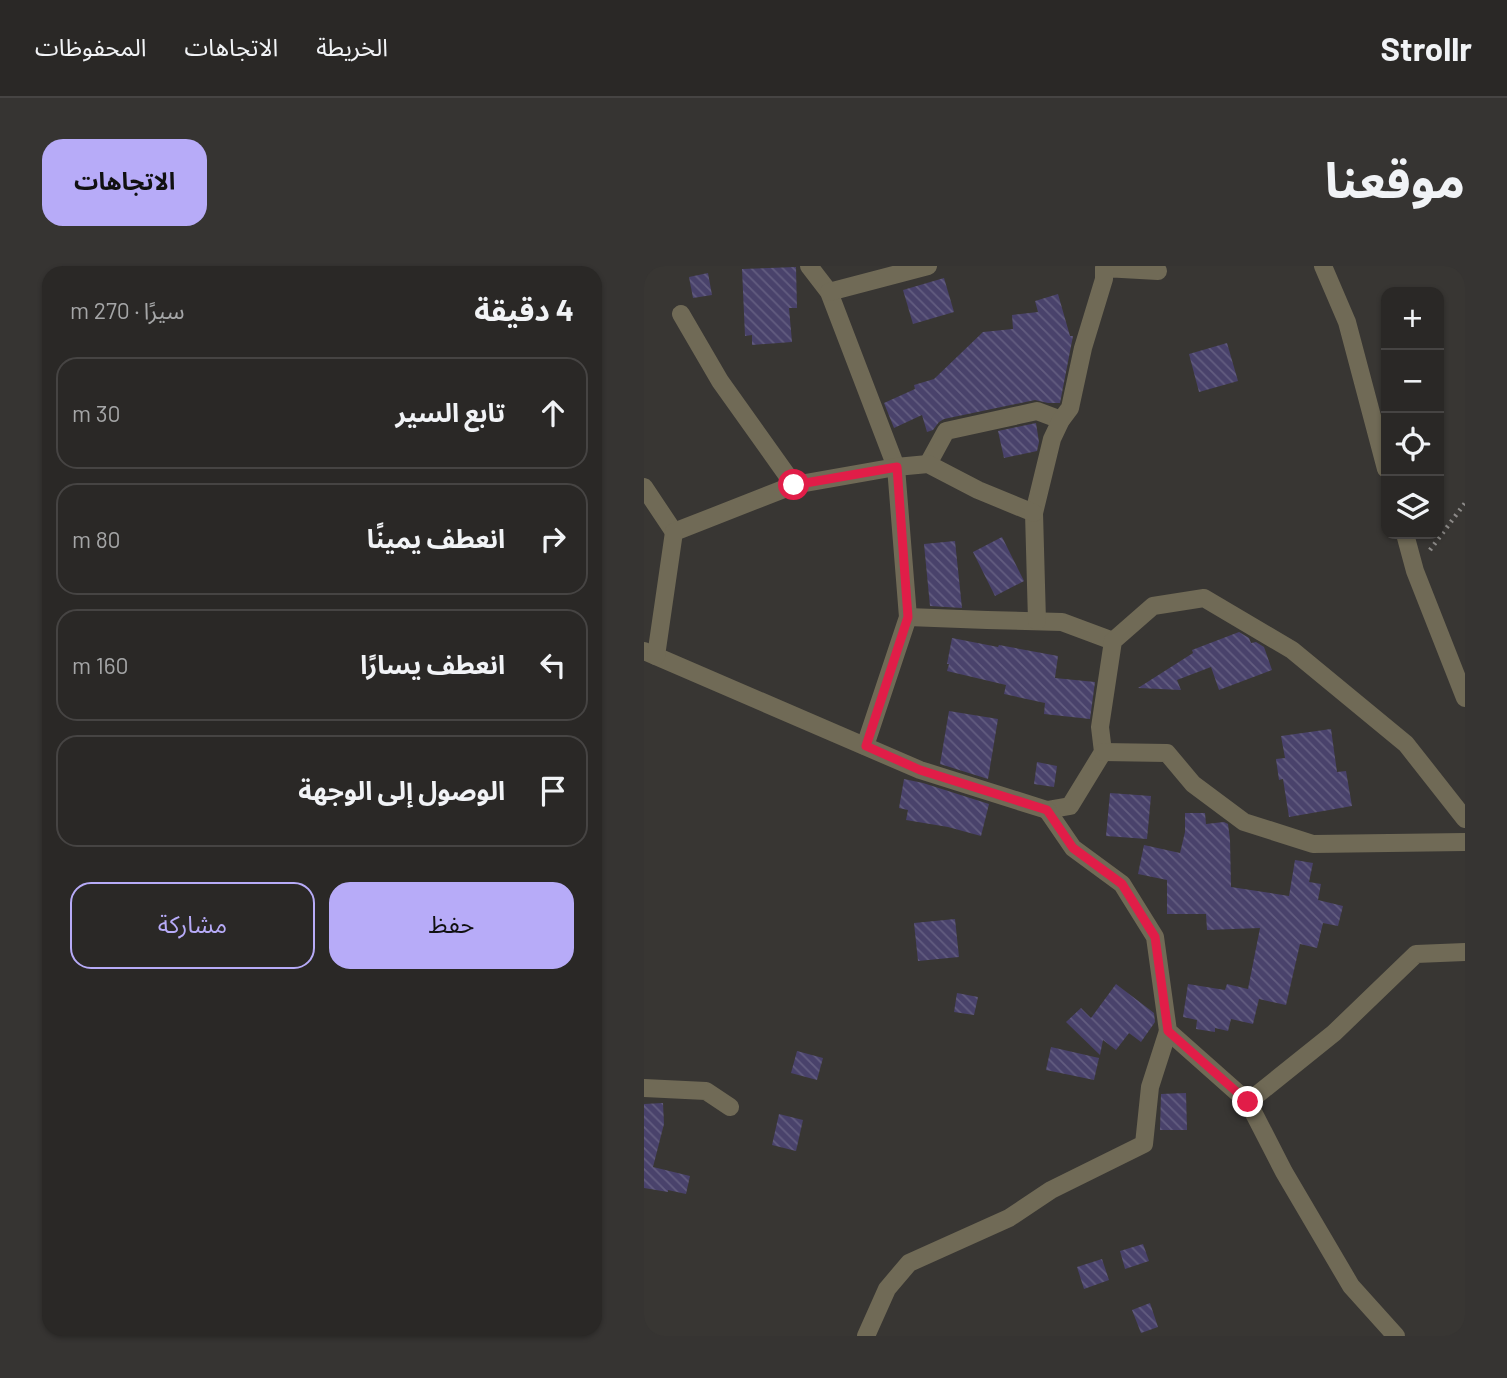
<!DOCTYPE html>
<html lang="ar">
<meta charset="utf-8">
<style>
body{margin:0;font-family:Barlow,"Noto Sans Arabic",sans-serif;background:#363432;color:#f1f3f6;direction:rtl}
.controls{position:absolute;right:21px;top:21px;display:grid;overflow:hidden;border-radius:14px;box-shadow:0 2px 5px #0004}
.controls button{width:63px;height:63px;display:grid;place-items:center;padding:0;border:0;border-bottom:2px solid #464443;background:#2a2826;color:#f1f3f6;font:35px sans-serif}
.stop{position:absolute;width:21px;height:21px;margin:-16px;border:5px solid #e11d48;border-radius:50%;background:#fff}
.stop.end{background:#e11d48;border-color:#fff;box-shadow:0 2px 7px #0008}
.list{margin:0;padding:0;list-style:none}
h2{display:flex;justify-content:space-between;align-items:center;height:91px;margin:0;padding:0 28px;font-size:30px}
h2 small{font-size:23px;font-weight:400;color:#a5a6a7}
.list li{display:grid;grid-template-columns:46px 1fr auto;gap:21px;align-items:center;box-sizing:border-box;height:112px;margin:0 14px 14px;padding:0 14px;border:2px solid #464443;border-radius:21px}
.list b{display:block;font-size:26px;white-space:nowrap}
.list em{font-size:23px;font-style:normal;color:#a5a6a7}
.actions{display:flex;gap:14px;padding:21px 28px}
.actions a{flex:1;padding:16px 0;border:2px solid #b7abf8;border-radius:21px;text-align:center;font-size:24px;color:#b7abf8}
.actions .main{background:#b7abf8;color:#111}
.icon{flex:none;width:38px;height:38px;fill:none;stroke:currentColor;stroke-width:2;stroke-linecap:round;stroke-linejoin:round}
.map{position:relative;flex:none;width:821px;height:1070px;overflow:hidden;direction:ltr;border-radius:21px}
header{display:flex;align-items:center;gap:42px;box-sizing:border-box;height:98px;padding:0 35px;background:#2a2826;border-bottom:2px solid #464443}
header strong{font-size:33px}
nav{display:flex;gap:38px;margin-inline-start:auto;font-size:24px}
.intro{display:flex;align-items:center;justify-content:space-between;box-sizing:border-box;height:168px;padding:0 42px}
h1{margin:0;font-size:49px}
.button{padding:18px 32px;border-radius:21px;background:#b7abf8;color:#111;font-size:24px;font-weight:700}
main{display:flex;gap:42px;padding:0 42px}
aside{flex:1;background:#2a2826;border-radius:21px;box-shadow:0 2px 5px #0004}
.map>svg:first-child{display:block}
</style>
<header>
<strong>Strollr</strong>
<nav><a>الخريطة</a><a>الاتجاهات</a><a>المحفوظات</a></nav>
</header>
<div class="intro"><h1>موقعنا</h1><a class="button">الاتجاهات</a></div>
<main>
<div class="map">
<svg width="821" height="1070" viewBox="0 0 821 1070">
<defs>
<pattern id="building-back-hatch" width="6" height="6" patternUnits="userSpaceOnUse" patternTransform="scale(1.75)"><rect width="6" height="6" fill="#49426b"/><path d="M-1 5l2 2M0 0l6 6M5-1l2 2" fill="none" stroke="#635d80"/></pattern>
</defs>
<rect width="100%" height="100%" fill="#383633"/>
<g fill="url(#building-back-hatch)">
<path d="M152 1 153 42H145L148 76 108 79V69L101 70 98 3Z"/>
<path d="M64 7 68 29 49 32 45 11Z"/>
<path d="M300 12 310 46 269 58 259 24Z"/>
<path d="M414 28 426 70H429L416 137H404L391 134 300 153 295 156 289 164 283 166 278 149 250 162 240 137 271 123 270 119 290 113 339 66 369 63 368 49 394 46 391 35Z"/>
<path d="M583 77 594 115 555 126 545 88Z"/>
<path d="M392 157 395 176 393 185 360 192 354 165Z"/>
<path d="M358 271 380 315 351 330 329 286Z"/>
<path d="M311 275 318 342 286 340 280 278Z"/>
<path d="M595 366 605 372 607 377 612 376 620 381 628 404 575 424 567 401 533 414 537 424 494 422 549 387 548 384Z"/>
<path d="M308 372 354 381 355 379 414 390 411 412 451 416 446 453 400 448 401 437 360 428 362 419 303 405 305 398H303Z"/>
<path d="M305 445 354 453 344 513 296 498Z"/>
<path d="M687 463 693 506 702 505 708 540 645 551 639 513 635 514 632 493 641 492 637 470Z"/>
<path d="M393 496 413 500 410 521 390 518Z"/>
<path d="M260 513 279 517 345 538 337 570 304 561 262 554 264 544 255 542Z"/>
<path d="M466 527 507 530 503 573 462 570Z"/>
<path d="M541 547H561L562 558 580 556 584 558 586 574 587 621 645 630 651 594 669 597 665 616 677 618 674 634 699 640 694 660 679 657 673 682 656 678 642 739 615 733 609 758 587 753 584 765 571 762V766L552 763 553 754 539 751 544 718 581 724 583 718 604 723 616 662 563 664 562 648H523V614L494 608 500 579 536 587 541 566Z"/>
<path d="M311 653 315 691 274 695 270 657Z"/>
<path d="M472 718 510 747 511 756 497 776 485 767 472 784 459 774 456 789 422 756 437 742 447 752Z"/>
<path d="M313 727 334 731 330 749 310 746Z"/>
<path d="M407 781 455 792 450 814 402 804Z"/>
<path d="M153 785 179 792 173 814 147 807Z"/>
<path d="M542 827 543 864H516L517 828Z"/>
<path d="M19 837 20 858 9 901 46 910 42 928 24 924V926L0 922V838Z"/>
<path d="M135 848 159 854 152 885 128 879Z"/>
<path d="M499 978 505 995 481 1003 476 985Z"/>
<path d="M458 993 465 1014 440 1023 433 1001Z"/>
<path d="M506 1037 514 1061 497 1067 488 1044Z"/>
</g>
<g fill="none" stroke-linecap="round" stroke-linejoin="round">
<path stroke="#8c8a88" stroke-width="4.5" stroke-dasharray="2 5" stroke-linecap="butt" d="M786 284 821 237"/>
<g stroke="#706a56" stroke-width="18">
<path d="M165 0 185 26 252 201 264 351 221 480"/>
<path d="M679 0 703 56 742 203"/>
<path d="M185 26 284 0"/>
<path d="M37 48 76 115 150 219"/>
<path d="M284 198 302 165 393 145 417 154"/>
<path d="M0 221 30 266"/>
<path d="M761 268 771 305 821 432"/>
<path d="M264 351 343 354 418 356 469 375"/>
<path d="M393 355 390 247 408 173 417 154 426 142 439 82 460 13V2L514 5"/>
<path d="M0 385 276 504 403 544 426 540 459 486 456 461 469 375 509 340 560 332 648 384 762 478 821 553"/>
<path d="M12 390 30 266 150 219 252 201 284 198 334 224 390 247"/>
<path d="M459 486 523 487 549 518 600 556 669 578 821 576"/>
<path d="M403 544 429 582 478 618 511 671 524 765 604 836 640 906 707 1020 752 1070"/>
<path d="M0 822 62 825 86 841"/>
<path d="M604 836 690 767 772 688 821 686"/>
<path d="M222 1070 243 1023 265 997 365 952 407 924 500 878 506 821 524 765"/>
</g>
</g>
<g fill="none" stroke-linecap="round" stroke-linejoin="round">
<path stroke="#e11d48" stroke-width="9" d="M150 219 253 201 264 351 222 480 276 504 403 544 429 582 478 618 511 671 524 765 604 836"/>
</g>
</svg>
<div class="controls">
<button>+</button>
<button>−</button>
<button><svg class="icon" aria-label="locate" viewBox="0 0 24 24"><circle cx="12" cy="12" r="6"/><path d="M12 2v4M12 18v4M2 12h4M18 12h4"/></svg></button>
<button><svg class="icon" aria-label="layers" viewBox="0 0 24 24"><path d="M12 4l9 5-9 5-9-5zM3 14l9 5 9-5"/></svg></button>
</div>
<div class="stop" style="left:150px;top:219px"></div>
<div class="stop end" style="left:604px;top:836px"></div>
</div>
<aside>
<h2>4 دقيقة<small>سيرًا · 270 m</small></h2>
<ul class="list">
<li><svg class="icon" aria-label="ahead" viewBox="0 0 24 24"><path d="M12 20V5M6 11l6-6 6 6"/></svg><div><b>تابع السير</b></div><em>30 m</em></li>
<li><svg class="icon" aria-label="right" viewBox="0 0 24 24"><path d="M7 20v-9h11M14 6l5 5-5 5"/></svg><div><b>انعطف يمينًا</b></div><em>80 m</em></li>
<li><svg class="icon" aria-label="left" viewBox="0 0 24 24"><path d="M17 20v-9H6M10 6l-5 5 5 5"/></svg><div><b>انعطف يسارًا</b></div><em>160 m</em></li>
<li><svg class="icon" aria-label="arrive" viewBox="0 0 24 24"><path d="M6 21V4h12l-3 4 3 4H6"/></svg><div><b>الوصول إلى الوجهة</b></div></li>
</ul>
<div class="actions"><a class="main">حفظ</a><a>مشاركة</a></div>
</aside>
</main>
